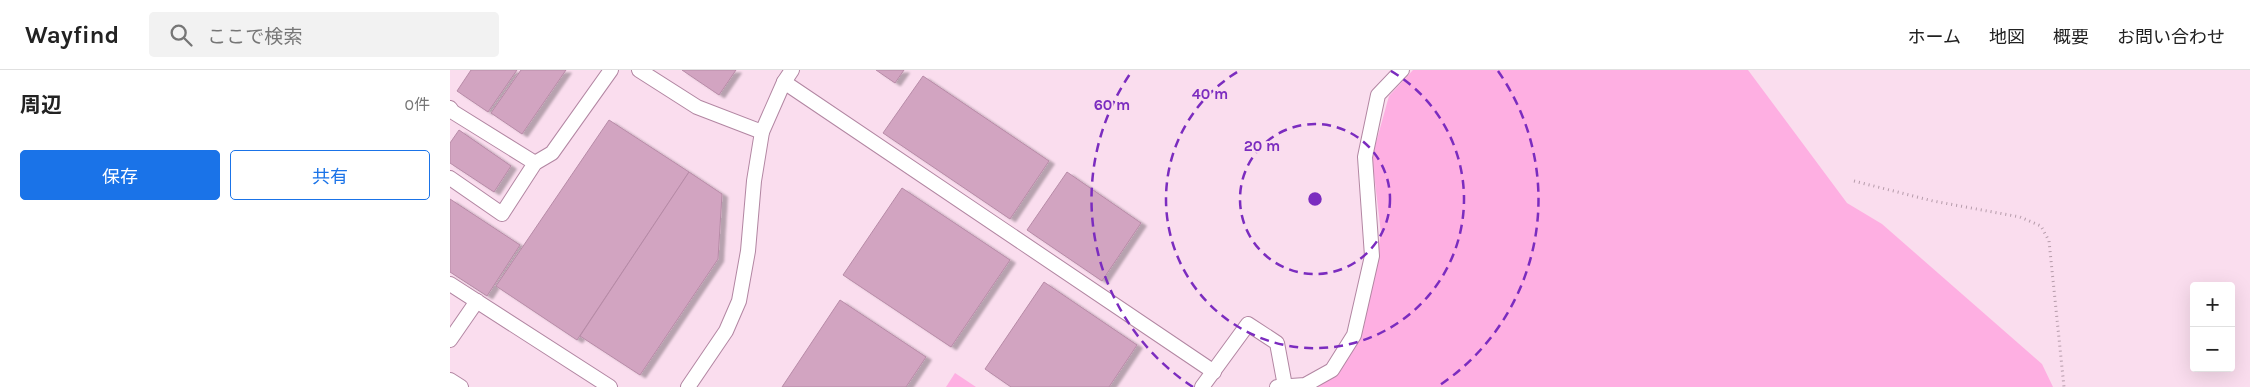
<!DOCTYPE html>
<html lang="ja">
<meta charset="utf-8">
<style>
body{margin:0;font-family:Karla,"Noto Sans JP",sans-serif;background:#f2f2f2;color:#222}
.controls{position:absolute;right:15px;bottom:15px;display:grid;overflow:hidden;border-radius:5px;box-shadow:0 5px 20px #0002}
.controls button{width:45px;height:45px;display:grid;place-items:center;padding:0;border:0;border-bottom:1px solid #e0e0e0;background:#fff;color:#222;font:25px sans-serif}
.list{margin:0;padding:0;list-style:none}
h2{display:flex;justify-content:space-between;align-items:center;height:65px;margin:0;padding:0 20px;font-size:21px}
h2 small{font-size:16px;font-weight:400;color:#767676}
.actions{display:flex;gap:10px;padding:15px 20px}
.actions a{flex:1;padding:11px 0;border:1px solid #1a73e8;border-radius:5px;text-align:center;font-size:18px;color:#1a73e8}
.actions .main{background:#1a73e8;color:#fff}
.icon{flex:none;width:28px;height:28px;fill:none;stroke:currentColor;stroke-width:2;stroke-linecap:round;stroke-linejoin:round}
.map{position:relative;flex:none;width:1800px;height:317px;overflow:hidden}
header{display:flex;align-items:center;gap:30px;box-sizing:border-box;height:70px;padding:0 25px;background:#fff;border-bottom:1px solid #e0e0e0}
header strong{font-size:24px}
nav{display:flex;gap:28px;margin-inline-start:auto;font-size:18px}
.search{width:350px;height:45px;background:#f2f2f2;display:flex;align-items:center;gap:12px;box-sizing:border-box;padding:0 18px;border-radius:5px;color:#767676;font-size:19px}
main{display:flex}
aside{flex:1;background:#fff}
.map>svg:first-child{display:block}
</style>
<header>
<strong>Wayfind</strong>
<div class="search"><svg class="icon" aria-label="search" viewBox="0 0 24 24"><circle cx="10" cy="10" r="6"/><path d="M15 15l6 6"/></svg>ここで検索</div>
<nav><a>ホーム</a><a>地図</a><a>概要</a><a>お問い合わせ</a></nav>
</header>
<main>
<aside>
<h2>周辺<small>0件</small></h2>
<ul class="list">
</ul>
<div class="actions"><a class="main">保存</a><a>共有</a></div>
</aside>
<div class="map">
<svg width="1800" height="317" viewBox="0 0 1800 317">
<defs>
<filter id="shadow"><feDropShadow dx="5.5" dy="3" stdDeviation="1" flood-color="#0004"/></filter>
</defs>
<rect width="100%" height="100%" fill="#faddee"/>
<g fill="#feafe2">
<path d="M963 0H1298L1397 133 1432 154 1592 294 1603 317H861L888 305 913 261 931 163 922 87 939 26Z"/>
<path d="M505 303 526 317H496Z"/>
</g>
<g fill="#d2a4c1" stroke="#b78ba7" filter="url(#shadow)">
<path d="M21 0H67L38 42 7 21Z"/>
<path d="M71 0H116L72 64 41 43Z"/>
<path d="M232 0H286L269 25Z"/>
<path d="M426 0H454L445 13Z"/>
<path d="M473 6 599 91 560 149 433 63Z"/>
<path d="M159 50 239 102 127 270 46 216Z"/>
<path d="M9 60 61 96 44 122 0 93V73Z"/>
<path d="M239 102 272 124 268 189 190 305 130 266Z"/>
<path d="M617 102 691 153 652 211 577 160Z"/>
<path d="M452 118 560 190 501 277 393 205Z"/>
<path d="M0 129 70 175 37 226 0 202Z"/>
<path d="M594 212 687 275 659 317H561L535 299Z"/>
<path d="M390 230 476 287 456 317H332Z"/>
</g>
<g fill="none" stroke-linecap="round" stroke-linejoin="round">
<defs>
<g id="service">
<path d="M189 0 247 37 312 62"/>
<path d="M334 12 764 302"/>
<path d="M0 38 3 42 85 93"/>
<path d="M0 108 52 144 85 93 102 83 161 0"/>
<path d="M0 214 160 317"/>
<path d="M0 270 27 231"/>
<path d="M0 310 11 317"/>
<path d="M238 317 276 261 289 231 298 181 304 111 312 62 334 12 342 0"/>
<path d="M752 317 798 254 827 273 835 316"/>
<path d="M827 317 855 315 882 300 904 265 922 186 915 87 928 25 952 0"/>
</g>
</defs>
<use href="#service" stroke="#b286a2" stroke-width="16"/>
<path stroke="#b59baa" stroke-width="3" stroke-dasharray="1 4" stroke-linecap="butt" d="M1404 111 1483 131 1570 147 1591 156 1599 171 1614 317"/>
<use href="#service" stroke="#fff" stroke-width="14"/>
</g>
<g fill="none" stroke="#7b2cbf" stroke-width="2.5" stroke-dasharray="9 6">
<circle cx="865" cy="129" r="75"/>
<path d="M941 1A149 149 0 1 1 789 1"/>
<path d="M743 317A224 224 0 0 1 682 1M1048 1A224 224 0 0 1 987 317"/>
</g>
<circle cx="865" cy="129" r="8" fill="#7b2cbf" stroke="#faddee" stroke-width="2.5"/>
<g font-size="15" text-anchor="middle" font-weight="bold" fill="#7b2cbf" stroke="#faddee" stroke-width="4" stroke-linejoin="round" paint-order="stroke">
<text x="760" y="29">40 m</text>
<text x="662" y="40">60 m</text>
<text x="812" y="81">20 m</text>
</g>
</svg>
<div class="controls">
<button>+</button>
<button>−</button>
</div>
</div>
</main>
